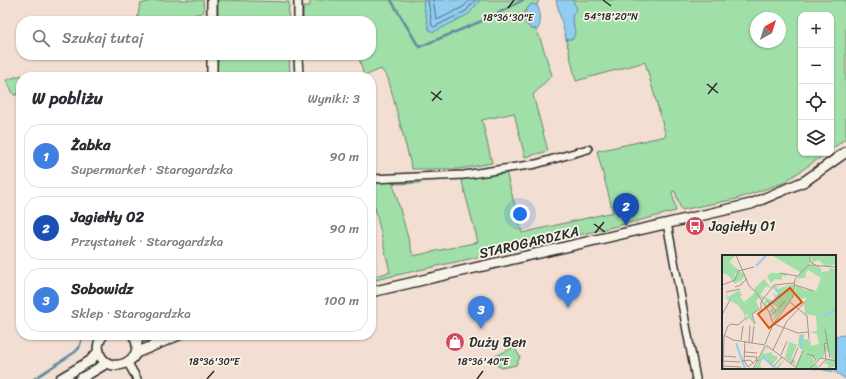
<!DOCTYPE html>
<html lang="pl">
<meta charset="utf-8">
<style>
body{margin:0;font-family:Sriracha,sans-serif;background:#f2f2f3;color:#2b2b33}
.controls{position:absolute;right:12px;top:12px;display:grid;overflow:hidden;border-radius:8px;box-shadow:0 1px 3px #0004}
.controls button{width:36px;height:36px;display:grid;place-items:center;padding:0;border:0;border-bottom:1px solid #e1e1e2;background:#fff;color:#2b2b33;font:20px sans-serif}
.compass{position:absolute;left:750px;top:12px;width:36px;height:36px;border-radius:50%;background:#fff;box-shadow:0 1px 3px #0004;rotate:39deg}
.you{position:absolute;left:520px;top:214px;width:14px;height:14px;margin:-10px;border:3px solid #fff;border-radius:50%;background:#1a73e8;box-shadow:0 0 0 6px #1a73e833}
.badge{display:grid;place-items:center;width:26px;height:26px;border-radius:50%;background:#db2777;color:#fff;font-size:13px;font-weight:700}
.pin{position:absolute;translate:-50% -33px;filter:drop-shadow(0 1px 2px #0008)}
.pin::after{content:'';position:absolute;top:21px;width:14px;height:12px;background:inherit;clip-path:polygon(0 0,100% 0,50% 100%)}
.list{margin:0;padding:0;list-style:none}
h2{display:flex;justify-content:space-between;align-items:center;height:52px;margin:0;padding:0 16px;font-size:17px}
h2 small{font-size:13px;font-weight:400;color:#7c7c81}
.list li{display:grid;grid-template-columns:26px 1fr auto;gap:12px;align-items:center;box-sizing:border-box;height:64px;margin:0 8px 8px;padding:0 8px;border:1px solid #e1e1e2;border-radius:16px}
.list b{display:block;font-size:15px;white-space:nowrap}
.list p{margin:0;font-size:13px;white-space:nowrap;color:#7c7c81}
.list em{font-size:13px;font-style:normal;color:#7c7c81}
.icon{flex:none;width:22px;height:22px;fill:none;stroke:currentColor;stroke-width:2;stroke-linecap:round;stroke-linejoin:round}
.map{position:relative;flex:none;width:846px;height:379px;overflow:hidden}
.search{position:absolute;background:#fff;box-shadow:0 1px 3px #0004;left:16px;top:16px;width:360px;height:44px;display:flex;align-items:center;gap:10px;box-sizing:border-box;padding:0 14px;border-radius:16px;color:#7c7c81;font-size:15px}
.panel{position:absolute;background:#fff;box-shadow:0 1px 3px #0004;left:16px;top:72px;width:360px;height:268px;border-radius:16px}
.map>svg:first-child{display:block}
</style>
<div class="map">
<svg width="846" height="379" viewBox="0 0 846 379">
<rect width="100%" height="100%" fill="#f2ded2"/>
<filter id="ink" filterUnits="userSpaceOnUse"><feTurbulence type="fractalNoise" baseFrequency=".025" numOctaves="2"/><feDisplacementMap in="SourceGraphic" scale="8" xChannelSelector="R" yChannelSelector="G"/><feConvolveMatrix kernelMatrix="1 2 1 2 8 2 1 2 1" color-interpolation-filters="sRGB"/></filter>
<g filter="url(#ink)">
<g fill="#a0dfa8" stroke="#66856a" fill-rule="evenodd">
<path d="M155 0H203L204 12 173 21H137L140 4Z"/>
<path d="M218 0 289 2 288 21H218Z"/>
<path d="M310 0H425L423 3 478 0H539L537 5 531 4 525 12V22L531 29H535L539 35 552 75 533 95 548 151 525 157 514 113 482 120 492 163 459 169H412L388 78 381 69 364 76 359 58 358 55H371V21H303V6H310Z"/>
<path d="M572 0H846V138L831 150V15H801V153H827L783 183 736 199 681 210 675 191 672 192 676 211C575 238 473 257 371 281V277L390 272 371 191 373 182 418 180 422 183 393 184 413 256 478 242 461 178 506 172 522 233 613 212 597 151 666 136 645 62 576 81 566 39H573L572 16 576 8ZM756 18H780V42H756Z"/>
<path d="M289 56 290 77H217L218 58Z"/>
<path d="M22 75 21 87 17 95H14L6 80Z"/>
<path d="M514 347 520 357 516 365 502 368 488 360Z"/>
</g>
<g fill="#90cdf0" stroke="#688ca1">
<path d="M425 0H478L479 1 469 14 434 32 429 30 423 3Z"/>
<path d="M556 0H572L577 8 572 16 575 32 573 39H566Z"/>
<path d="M531 4 537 5C541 14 542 21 538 29H531L525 22V12Z"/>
<path d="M846 335V379L835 372 813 368H835V336Z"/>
</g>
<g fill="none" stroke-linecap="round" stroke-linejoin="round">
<g stroke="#536c7a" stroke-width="1">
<path d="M428 0 432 26 434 27 466 11 475 0"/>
<path d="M433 0 436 18 437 20 463 7 470 0"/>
</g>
<g stroke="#688ca1" stroke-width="2.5">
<path d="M391 0 419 47 489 18 523 0"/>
<path d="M34 379 75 352 79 348 83 335"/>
</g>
<defs>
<g id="street">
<path d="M298 0V21"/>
<path d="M298 55 299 77"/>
<path d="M371 179 464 175 536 164 588 149"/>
<path d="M667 223 696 379"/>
<path d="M128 363 137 379"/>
</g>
<g id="secondary">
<path d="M212 0V21"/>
<path d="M212 77V55"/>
<path d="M371 292 751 204 805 181 846 152"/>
<path d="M103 335C99 340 97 347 99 353 109 379 150 359 133 335"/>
<path d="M135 338 148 335"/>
<path d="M136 353 179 335"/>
<path d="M60 379 90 361 99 351"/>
<path d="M80 379 107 363"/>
</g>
</defs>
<use href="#street" stroke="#2b2b2b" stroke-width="10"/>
<use href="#secondary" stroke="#2b2b2b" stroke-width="12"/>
<use href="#street" stroke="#f7f3e8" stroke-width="7"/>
<use href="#secondary" stroke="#f7f3e8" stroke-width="9"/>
</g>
</g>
<path fill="none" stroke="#2b2b2b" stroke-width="1.5" d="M603 0 611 6M508 8 514 0M707 84 718 93M431 92 442 100M708 94 717 83M432 101 441 91M594 224 605 232M595 233 604 222M207 379 214 371M477 379 483 371"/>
<defs>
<symbol id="bus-disc" viewBox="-11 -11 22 22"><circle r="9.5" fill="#d1495b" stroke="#f7f3e8"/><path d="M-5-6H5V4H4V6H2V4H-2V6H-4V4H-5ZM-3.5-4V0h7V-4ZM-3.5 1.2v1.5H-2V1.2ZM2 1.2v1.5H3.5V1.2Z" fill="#fff"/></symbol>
<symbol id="shop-disc" viewBox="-11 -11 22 22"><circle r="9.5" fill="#d1495b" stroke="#f7f3e8"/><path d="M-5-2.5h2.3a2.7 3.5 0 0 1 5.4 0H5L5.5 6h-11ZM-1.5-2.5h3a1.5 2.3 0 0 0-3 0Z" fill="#fff"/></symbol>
</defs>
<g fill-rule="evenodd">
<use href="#bus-disc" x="684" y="215" width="22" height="22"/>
<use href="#shop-disc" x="444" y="331" width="22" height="22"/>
</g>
<g text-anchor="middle" stroke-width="3.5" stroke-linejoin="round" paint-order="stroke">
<g font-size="14" fill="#2b2b2b" stroke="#f7f3e8" text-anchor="start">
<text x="709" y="231">Jagiełły 01</text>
<text x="469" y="347">Duży Ben</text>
</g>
<g font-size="14" fill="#2b2b2b" stroke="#f7f3e8">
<text transform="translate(529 242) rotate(-13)" y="5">STAROGARDZKA</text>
</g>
</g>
<g transform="translate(722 255)">
<rect width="114" height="114" fill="#f2ded2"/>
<path d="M0 0H14L7 7 17 15 13 19V23L17 16 24 20 20 24 19 29 18 25 13 29 6 20 0 18ZM49 0H88L87 10 99 13V17L107 16V13L114 14V111L104 114 107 110 102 108 105 104H110L106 96 103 97 101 103 94 105V101L91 104 93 106 90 110 94 109 98 114H73L78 101 82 99 78 97 81 96 75 90 69 104 73 105V110L63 103 67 87 76 90 77 80 82 79V84L88 85 89 91 97 89 95 79 87 77 95 76 94 61 83 59 82 47 85 42 78 44 73 39 74 30 85 36 84 34 94 36 99 23 86 15 83 20 85 22 76 24 74 29 78 17ZM89 0 114 1V9L103 12 97 5 90 8ZM48 18H64V22L61 20 59 25 53 24 49 28 45 22ZM42 24 49 33 44 31 38 40 51 46 53 43 51 38 56 41 57 38 50 33 52 31H55V34L72 29 71 42 51 66 53 59 47 57 50 53 56 60 54 57 57 53 50 49 49 51 46 46 44 49 48 51 45 53 42 49 44 45 42 43 40 45 32 34ZM17 35 20 40 18 42 22 47 34 37 37 42 34 46 37 53 30 59 32 69 27 63 23 67 26 61 24 59 22 63V58L16 50 0 41 5 43 4 37 6 42ZM44 91 46 93 43 94 41 99 50 97V100L55 101V104L50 110 53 113 63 104 56 114H53L42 103 38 109 40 114H32Z" fill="#a0dfa8"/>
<path fill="none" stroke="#90cdf0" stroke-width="2" d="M34 11 44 1M47 48 53 47 57 38 54 35M101 61 114 55M79 80 80 93M14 88 23 114M40 101 54 114"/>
<path fill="none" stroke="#a2968f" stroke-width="1" d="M14 0 27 31 34 37 47 57 51 68 49 75M88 0V7L97 12M58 18 75 21M0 30 13 25 16 16 32 12M73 30 92 36M13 32 19 30 25 23M4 37 18 34M45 46 54 56M68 47 85 61 87 84M0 60 8 45M49 61 63 46M52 68 71 42 73 24 82 14 87 10 114 12M33 69 30 59 39 53V47L52 30 72 28M52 69 76 78 87 77M6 71 9 69 16 70 25 62M103 74 108 103M2 80 11 85 43 90M19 85 21 71M23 86 22 106 26 112 31 108M27 87 28 71M30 88 32 71M43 89 49 74M44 90 76 114M51 95 65 66 83 47M23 97 35 98M85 99 92 101 94 106M59 100 65 86M1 101 14 102M22 101 35 102 34 105 37 106M1 106 18 107M20 106 28 105 31 108 34 105M69 109 76 93M1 111 19 112M52 111 60 102M74 112 81 96M97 112 104 104 102 89 105 88M1 114 2 81 6 71M31 114 43 91M87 114 99 103 114 106"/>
<path fill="#d5540f" fill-opacity="0.15" stroke="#d5540f" stroke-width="2" d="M68 33 80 47 47 73 36 59Z"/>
<rect width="114" height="114" fill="none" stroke="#2b2b2b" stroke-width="2"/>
</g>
<g font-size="10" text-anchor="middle" fill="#2b2b2b" stroke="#f7f3e8" stroke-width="3.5" stroke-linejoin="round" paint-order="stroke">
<text x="611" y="20">54°18'20"N</text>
<text x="508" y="21">18°36'30"E</text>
<text x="214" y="365">18°36'30"E</text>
<text x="483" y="365">18°36'40"E</text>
</g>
</svg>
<div class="controls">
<button>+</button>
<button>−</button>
<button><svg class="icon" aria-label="locate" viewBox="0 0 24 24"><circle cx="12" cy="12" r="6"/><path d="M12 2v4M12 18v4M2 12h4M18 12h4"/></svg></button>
<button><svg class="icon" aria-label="layers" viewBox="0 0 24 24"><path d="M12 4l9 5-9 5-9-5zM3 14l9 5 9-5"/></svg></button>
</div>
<svg class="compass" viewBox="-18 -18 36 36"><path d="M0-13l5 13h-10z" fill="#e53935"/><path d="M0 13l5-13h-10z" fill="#7c7c81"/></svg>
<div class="you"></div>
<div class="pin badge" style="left:568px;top:308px;background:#3f7fe0">1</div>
<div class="pin badge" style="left:626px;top:226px;background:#1a4fb4">2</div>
<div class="pin badge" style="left:481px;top:329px;background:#3f7fe0">3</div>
<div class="search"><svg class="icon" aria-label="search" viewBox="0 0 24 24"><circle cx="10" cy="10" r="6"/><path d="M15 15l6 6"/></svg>Szukaj tutaj</div>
<section class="panel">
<h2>W pobliżu<small>Wyniki: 3</small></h2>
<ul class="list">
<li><span class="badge" style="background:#3f7fe0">1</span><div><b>Żabka</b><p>Supermarket · Starogardzka</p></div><em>90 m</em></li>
<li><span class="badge" style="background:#1a4fb4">2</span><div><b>Jagiełły 02</b><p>Przystanek · Starogardzka</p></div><em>90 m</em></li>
<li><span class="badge" style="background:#3f7fe0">3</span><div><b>Sobowidz</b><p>Sklep · Starogardzka</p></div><em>100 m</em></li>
</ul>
</section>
</div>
